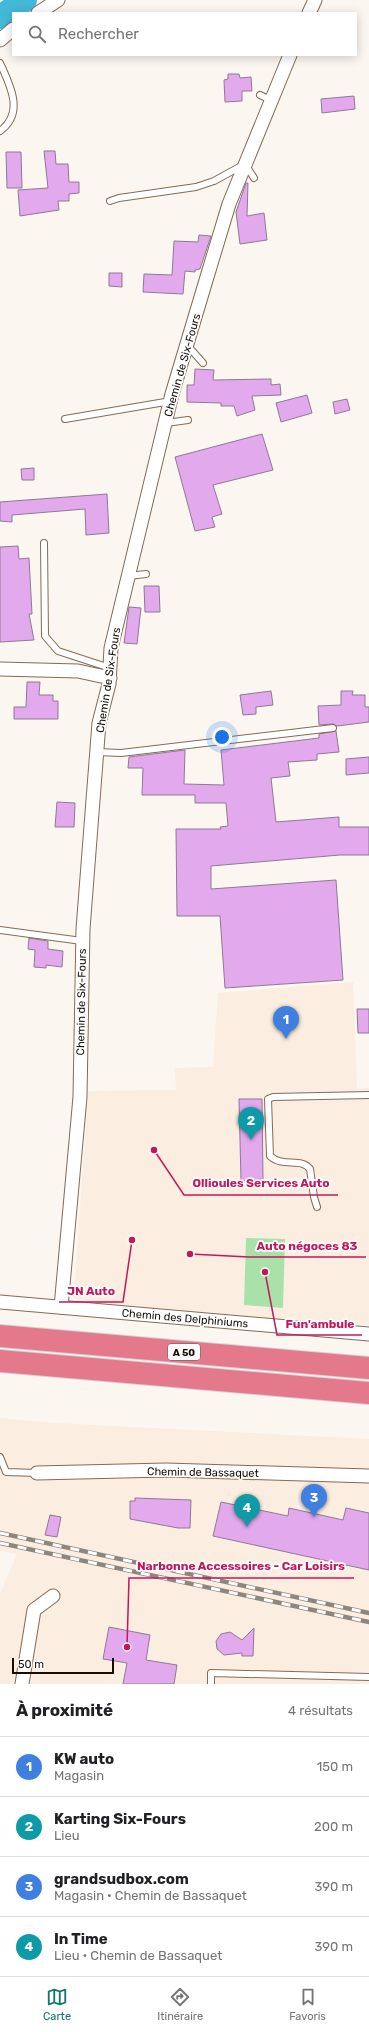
<!DOCTYPE html>
<html lang="fr">
<meta charset="utf-8">
<style>
body{margin:0;font-family:Rubik,sans-serif;background:#f6f6f6;color:#202124}
.scale{position:absolute;left:12px;bottom:10px;width:102px;box-sizing:border-box;padding-left:4px;border:2px solid #170d05;border-top:0;font-size:11px;line-height:14px;white-space:nowrap;color:#170d05;-webkit-text-stroke:3px #fff;paint-order:stroke}
.you{position:absolute;left:222px;top:737px;width:14px;height:14px;margin:-10px;border:3px solid #fff;border-radius:50%;background:#1a73e8;box-shadow:0 0 0 6px #1a73e833}
.badge{display:grid;place-items:center;width:26px;height:26px;border-radius:50%;background:#0f766e;color:#fff;font-size:13px;font-weight:700}
.pin{position:absolute;translate:-50% -33px;filter:drop-shadow(0 1px 2px #0008)}
.pin::after{content:'';position:absolute;top:21px;width:14px;height:12px;background:inherit;clip-path:polygon(0 0,100% 0,50% 100%)}
.list{margin:0;padding:0;list-style:none}
h2{display:flex;justify-content:space-between;align-items:center;height:52px;margin:0;padding:0 16px;font-size:17px}
h2 small{font-size:13px;font-weight:400;color:#757577}
.list li{display:grid;grid-template-columns:26px 1fr auto;gap:12px;align-items:center;box-sizing:border-box;height:60px;padding:0 16px;border-top:1px solid #e0e0e0}
.list b{display:block;font-size:15px;white-space:nowrap}
.list p{margin:0;font-size:13px;white-space:nowrap;color:#757577}
.list em{font-size:13px;font-style:normal;color:#757577}
.icon{flex:none;width:22px;height:22px;fill:none;stroke:currentColor;stroke-width:2;stroke-linecap:round;stroke-linejoin:round}
.map{position:relative;flex:none;width:369px;height:1684px;overflow:hidden}
.search{position:absolute;background:#fff;box-shadow:0 2px 10px #0003;left:12px;right:12px;top:12px;height:44px;display:flex;align-items:center;gap:10px;box-sizing:border-box;padding:0 14px;border-radius:0px;color:#757577;font-size:15px}
.sheet{height:292px;background:#fff}
nav{display:flex;justify-content:space-around;align-items:center;box-sizing:border-box;height:56px;border-top:1px solid #e0e0e0;background:#fff;font-size:11px;color:#757577}
nav a{display:grid;justify-items:center;gap:2px}
nav .on{color:#0f766e}
.map>svg:first-child{display:block}
</style>
<div class="map">
<svg width="369" height="1684" viewBox="0 0 369 1684">
<rect width="100%" height="100%" fill="#fbf6f0"/>
<g fill="#fbede0">
<path d="M353 982 357 1089 369 1088V1325L212 1314 94 1302 74 1298 88 1091 176 1090 175 1068 213 1067 218 993Z"/>
<path d="M0 1418 54 1423 369 1439V1684H0V1594L17 1554 0 1550Z"/>
</g>
<path fill="#a9e2a8" d="M246 1238 285 1239 283 1308 244 1305Z"/>
<g fill="none" stroke-linecap="round" stroke-linejoin="round">
<path stroke="#43b9d9" stroke-width="24" d="M0 17 25 0"/>
</g>
<g fill="#e2a9ed" stroke="#8f7994">
<path d="M228 74H239L240 78 251 77 252 91H242V101L225 102 224 80 228 79Z"/>
<path d="M354 96 355 109 322 113 321 99Z"/>
<path d="M44 151H55L56 164H68L69 182H79V193L69 194V201H58L59 210 20 216 18 190 48 188Z"/>
<path d="M6 152H21L22 188H7Z"/>
<path d="M246 183H248L247 216 264 213 267 240 240 244 236 212Z"/>
<path d="M199 235 211 236 200 269 195 270V272L185 271 183 294 143 292 144 274 172 275 174 241 198 242Z"/>
<path d="M109 273H122V287L109 286Z"/>
<path d="M195 369 214 370 213 380 271 379V385L280 384 281 395 252 396 255 410 237 416 234 406H221V403L187 402V385H194Z"/>
<path d="M307 395 312 413 281 422 276 403Z"/>
<path d="M347 399 350 410 335 414 333 402Z"/>
<path d="M262 434 273 470 213 485 222 514 212 517 215 527 195 531 175 457Z"/>
<path d="M34 468V480H22L21 469Z"/>
<path d="M107 494 109 533 86 535 85 509 12 515V522L0 521V502Z"/>
<path d="M18 546 19 559 29 558 32 614H29L34 640 0 642V547Z"/>
<path d="M144 586H159L160 612H145Z"/>
<path d="M129 607 141 608 137 644 124 643Z"/>
<path d="M27 682H40L39 695H53V701H58V719H14V707H26Z"/>
<path d="M271 691 273 705 256 707V714L243 715 240 695Z"/>
<path d="M341 691H353L352 695H365V707H369V722L337 726 333 724 319 725 318 706 341 705Z"/>
<path d="M336 731 339 752 317 754V760L288 762 290 776 271 778 276 822 339 817V827H369V855H340L211 866V889L336 880 343 980 225 988 220 916H177L176 829H221L220 827 228 826 226 803H195V795H142L143 768H128L129 757 185 750 184 784 224 785 221 750 319 738V734Z"/>
<path d="M369 757V773L346 775V759Z"/>
<path d="M57 802 75 803 74 827H55Z"/>
<path d="M29 938 48 941V949L63 951 62 967 46 965V968L34 967 35 950 28 949Z"/>
<path d="M357 1009H369V1033H358Z"/>
<path d="M239 1099H262L263 1180 241 1181Z"/>
<path d="M135 1498 191 1500 190 1528H178L130 1519V1501H135Z"/>
<path d="M221 1502 288 1516 289 1508 343 1520 346 1508 369 1513V1570L213 1536Z"/>
<path d="M50 1515 61 1517 57 1537 45 1535Z"/>
<path d="M109 1627 150 1635 146 1660 177 1665 174 1684H123L127 1663 103 1659Z"/>
<path d="M254 1628 253 1656H242V1653L224 1655 217 1649 216 1641 221 1634 230 1632 242 1640Z"/>
</g>
<g fill="none" stroke-linecap="round" stroke-linejoin="round">
<defs>
<g id="service">
<path d="M0 63C10 85 25 113 0 131"/>
<path d="M260 95 271 100"/>
<path d="M110 201 119 198 196 187 214 181 245 164 254 178"/>
<path d="M187 345 203 363"/>
<path d="M65 419 171 401"/>
<path d="M166 423 188 420"/>
<path d="M44 543 45 636 58 651 110 668"/>
<path d="M128 576 146 574"/>
<path d="M97 752 121 753 333 728"/>
<path d="M0 930 82 941"/>
<path d="M317 1207 314 1197 310 1169C301 1157 283 1168 270 1156L268 1099 273 1097 369 1095"/>
<path d="M0 1457 6 1472 37 1473"/>
<path d="M211 1684V1673L369 1677"/>
</g>
<g id="minor">
<path d="M38 13 58 0"/>
<path d="M309 13 315 0"/>
<path d="M0 40 13 29"/>
<path d="M0 669 78 671 110 678"/>
<path d="M0 1302 369 1334"/>
<path d="M61 1307 80 1097 83 929 99 723 109 684 111 648 172 394 204 287 229 204 290 55"/>
<path d="M37 1473 166 1470 369 1476"/>
<path d="M22 1684 34 1610 53 1596"/>
</g>
<g id="motorway">
<path d="M0 1336 369 1368"/>
<path d="M0 1361 369 1393"/>
</g>
</defs>
<use href="#service" stroke="#846b54" stroke-width="8"/>
<use href="#minor" stroke="#846b54" stroke-width="15"/>
<use href="#motorway" stroke="#d5d3d2" stroke-width="24"/>
<use href="#service" stroke="#fff" stroke-width="6"/>
<use href="#minor" stroke="#fff" stroke-width="13"/>
<use href="#motorway" stroke="#e5798c" stroke-width="22"/>
<defs>
<g id="rail">
<path d="M0 1533 369 1613"/>
<path d="M0 1543 369 1622"/>
</g>
</defs>
<use href="#rail" stroke="#8d867f" stroke-width="4.5"/>
<use href="#rail" stroke="#fff" stroke-width="3" stroke-dasharray="9" stroke-linecap="butt"/>
</g>
<g text-anchor="middle" stroke-width="3.5" stroke-linejoin="round" paint-order="stroke">
<rect fill="#fff" stroke="#5d5650" stroke-width="1" x="168" y="1344" width="32" height="16" rx="3"/>
<g font-size="10" font-weight="bold" fill="#170d05">
<text x="184" y="1356">A 50</text>
</g>
<g font-size="11" fill="#170d05" stroke="#fff">
<text transform="translate(182 365) rotate(-74)" y="4">Chemin de Six-Fours</text>
<text transform="translate(108 680) rotate(-81)" y="4">Chemin de Six-Fours</text>
<text transform="translate(81 1002) rotate(-89)" y="4">Chemin de Six-Fours</text>
<text transform="translate(185 1318) rotate(5)" y="4">Chemin des Delphiniums</text>
<text transform="translate(203 1472) rotate(1)" y="4">Chemin de Bassaquet</text>
</g>
</g>
<path fill="none" stroke="#c2185b" stroke-width="1.5" d="M154 1150L184 1195H338M190 1254L249 1257H366M132 1240L123 1302H59M265 1272L277 1335H362M127 1647L129 1578H354"/>
<g fill="#c2185b" stroke="#fff" stroke-width="1.5">
<circle cx="154" cy="1150" r="4"/>
<circle cx="190" cy="1254" r="4"/>
<circle cx="132" cy="1240" r="4"/>
<circle cx="265" cy="1272" r="4"/>
<circle cx="127" cy="1647" r="4"/>
</g>
<g font-size="12" text-anchor="middle" font-weight="bold" fill="#c2185b" stroke="#fff" stroke-width="3.5" stroke-linejoin="round" paint-order="stroke">
<text x="261" y="1187">Ollioules Services Auto</text>
<text x="307" y="1250">Auto négoces 83</text>
<text x="91" y="1295">JN Auto</text>
<text x="320" y="1328">Fun'ambule</text>
<text x="241" y="1570">Narbonne Accessoires - Car Loisirs</text>
</g>
</svg>
<div class="scale">50 m</div>
<div class="you"></div>
<div class="pin badge" style="left:286px;top:1039px;background:#3f7fe0">1</div>
<div class="pin badge" style="left:251px;top:1140px;background:#0f9aa8">2</div>
<div class="pin badge" style="left:314px;top:1517px;background:#3f7fe0">3</div>
<div class="pin badge" style="left:247px;top:1527px;background:#0f9aa8">4</div>
<div class="search"><svg class="icon" aria-label="search" viewBox="0 0 24 24"><circle cx="10" cy="10" r="6"/><path d="M15 15l6 6"/></svg>Rechercher</div>
</div>
<section class="sheet">
<h2>À proximité<small>4 résultats</small></h2>
<ul class="list">
<li><span class="badge" style="background:#3f7fe0">1</span><div><b>KW auto</b><p>Magasin</p></div><em>150 m</em></li>
<li><span class="badge" style="background:#0f9aa8">2</span><div><b>Karting Six-Fours</b><p>Lieu</p></div><em>200 m</em></li>
<li><span class="badge" style="background:#3f7fe0">3</span><div><b>grandsudbox.com</b><p>Magasin · Chemin de Bassaquet</p></div><em>390 m</em></li>
<li><span class="badge" style="background:#0f9aa8">4</span><div><b>In Time</b><p>Lieu · Chemin de Bassaquet</p></div><em>390 m</em></li>
</ul>
</section>
<nav>
<a class="on"><svg class="icon" aria-label="map" viewBox="0 0 24 24"><path d="M3 6l6-2 6 2 6-2v14l-6 2-6-2-6 2zM9 4v14M15 6v14"/></svg>Carte</a>
<a><svg class="icon" aria-label="directions" viewBox="0 0 24 24"><path d="M12 3l9 9-9 9-9-9zM9 14v-3h6M13 9l2 2-2 2"/></svg>Itinéraire</a>
<a><svg class="icon" aria-label="saved" viewBox="0 0 24 24"><path d="M7 4h10v16l-5-4-5 4z"/></svg>Favoris</a>
</nav>
